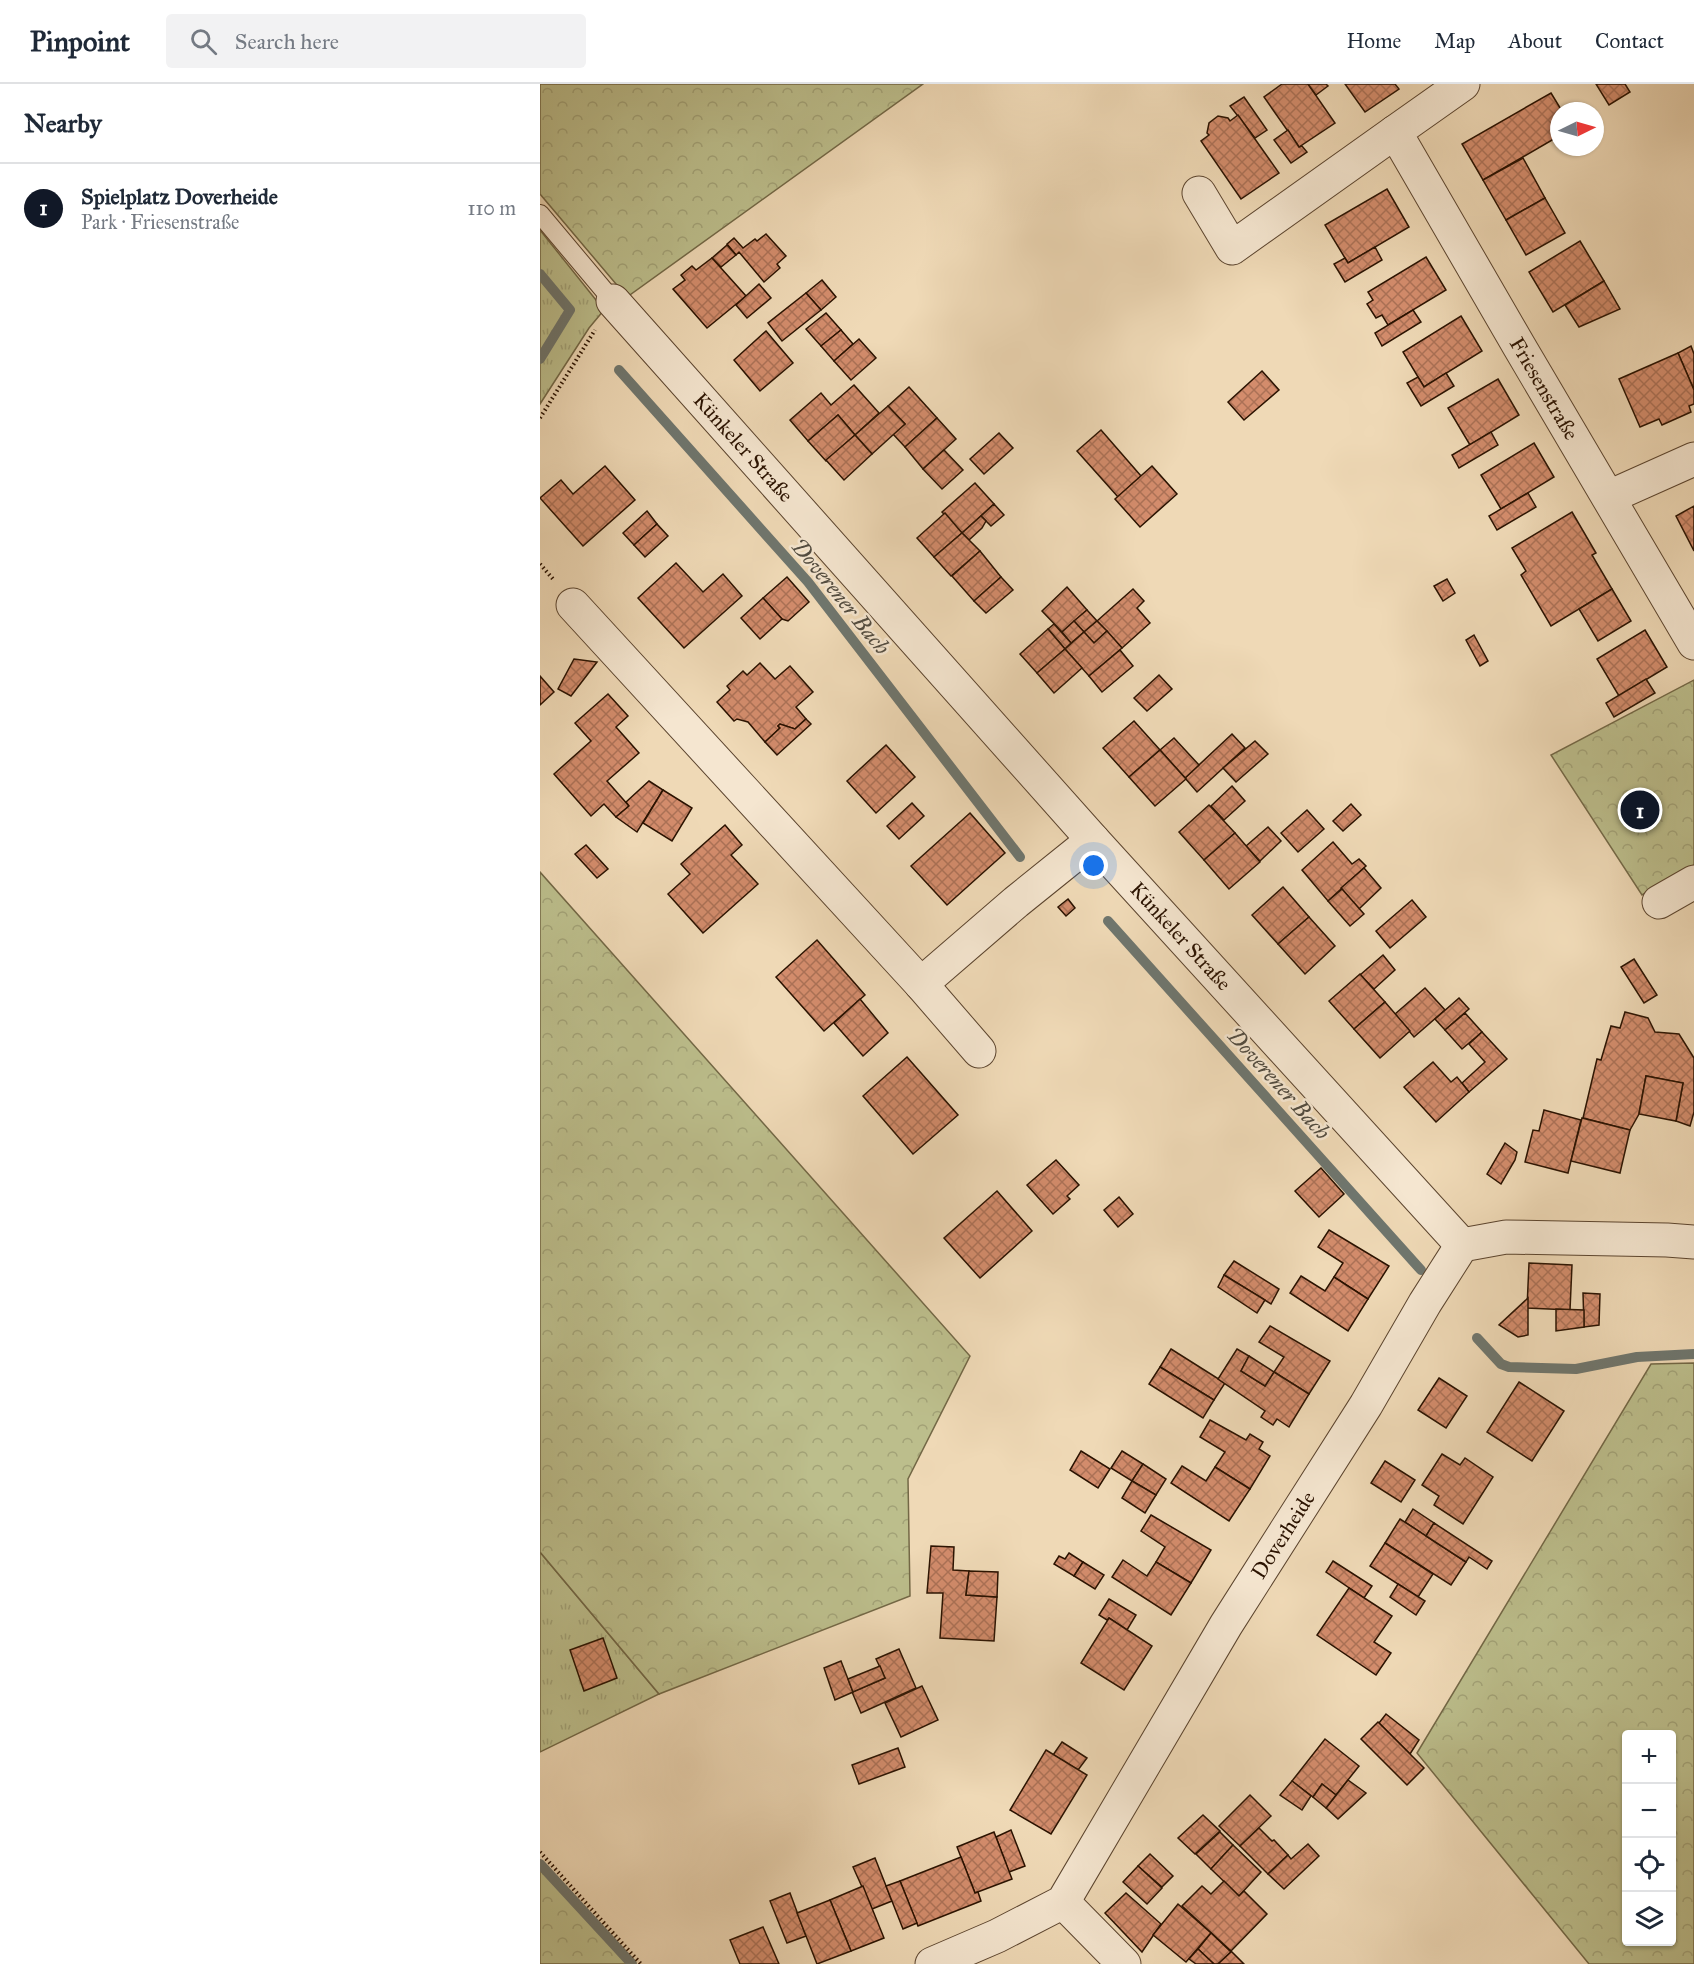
<!DOCTYPE html>
<meta charset="utf-8">
<style>
body{margin:0;font-family:"IM FELL Great Primer",serif;background:#f2f2f3;color:#1f2937}
.controls{position:absolute;right:18px;bottom:18px;display:grid;overflow:hidden;border-radius:6px;box-shadow:0 2px 4px #0004}
.controls button{width:54px;height:54px;display:grid;place-items:center;padding:0;border:0;border-bottom:2px solid #e0e1e3;background:#fff;color:#1f2937;font:30px sans-serif}
.compass{position:absolute;left:1010px;top:18px;width:54px;height:54px;border-radius:50%;background:#fff;box-shadow:0 2px 4px #0004;rotate:85deg}
.you{position:absolute;left:554px;top:782px;width:21px;height:21px;margin:-15px;border:4px solid #fff;border-radius:50%;background:#1a73e8;box-shadow:0 0 0 9px #1a73e833}
.badge{display:grid;place-items:center;width:39px;height:39px;border-radius:50%;background:#111827;color:#fff;font-size:20px;font-weight:700}
.pin{position:absolute;translate:-50% -50%;border:3px solid #fff;box-shadow:0 2px 6px #0006}
.list{margin:0;padding:0;list-style:none}
h2{display:flex;justify-content:space-between;align-items:center;height:78px;margin:0;padding:0 24px;font-size:26px}
h2 small{font-size:20px;font-weight:400;color:#747a83}
.list li{display:grid;grid-template-columns:39px 1fr auto;gap:18px;align-items:center;box-sizing:border-box;height:90px;padding:0 24px;border-top:2px solid #e0e1e3}
.list b{display:block;font-size:22px;white-space:nowrap}
.list p{margin:0;font-size:20px;white-space:nowrap;color:#747a83}
.list em{font-size:20px;font-style:normal;color:#747a83}
.icon{flex:none;width:33px;height:33px;fill:none;stroke:currentColor;stroke-width:2;stroke-linecap:round;stroke-linejoin:round}
.map{position:relative;flex:none;width:1154px;height:1880px;overflow:hidden}
header{display:flex;align-items:center;gap:36px;box-sizing:border-box;height:84px;padding:0 30px;background:#fff;border-bottom:2px solid #e0e1e3}
header strong{font-size:28px}
nav{display:flex;gap:33px;margin-inline-start:auto;font-size:21px}
.search{width:420px;height:54px;background:#f2f2f3;display:flex;align-items:center;gap:15px;box-sizing:border-box;padding:0 21px;border-radius:6px;color:#747a83;font-size:22px}
main{display:flex}
aside{flex:1;background:#fff}
.map>svg:first-child{display:block}
</style>
<header>
<strong>Pinpoint</strong>
<div class="search"><svg class="icon" aria-label="search" viewBox="0 0 24 24"><circle cx="10" cy="10" r="6"/><path d="M15 15l6 6"/></svg>Search here</div>
<nav><a>Home</a><a>Map</a><a>About</a><a>Contact</a></nav>
</header>
<main>
<aside>
<h2>Nearby<small></small></h2>
<ul class="list">
<li><span class="badge">1</span><div><b>Spielplatz Doverheide</b><p>Park · Friesenstraße</p></div><em>110 m</em></li>
</ul>
</aside>
<div class="map">
<svg width="1154" height="1880" viewBox="0 0 1154 1880">
<defs>
<pattern id="grass-tufts" width="24" height="20" patternUnits="userSpaceOnUse" patternTransform="scale(1.5)"><rect width="24" height="20" fill="#bcbe8c"/><path d="M3 7l-1-3M5 7V3M7 7l1-3M15 17l-1-3M17 17v-4M19 17l1-3" fill="none" stroke="#a2a277"/></pattern>
<pattern id="forest-crowns" width="20" height="18" patternUnits="userSpaceOnUse" patternTransform="scale(1.5)"><rect width="20" height="18" fill="#bcbe8c"/><path d="M2 6a3 3 0 1 1 6 0M12 15a3 3 0 1 1 6 0" fill="none" stroke="#a2a277"/></pattern>
<pattern id="building-cross-hatch" width="8" height="8" patternUnits="userSpaceOnUse" patternTransform="scale(1.5)"><rect width="8" height="8" fill="#d38c6c"/><path d="M0 0l8 8M0 8l8-8" fill="none" stroke="#ab7156"/></pattern>
</defs>
<rect width="100%" height="100%" fill="#efd9b6"/>
<filter id="stains"><feTurbulence type="fractalNoise" baseFrequency=".00333" numOctaves="4"/><feColorMatrix values="0 0 0 0 .2 0 0 0 0 .09 0 0 0 0 .02 0 0 0 .5 -.17"/></filter>
<radialGradient id="worn" r=".72"><stop offset=".6" stop-color="#630" stop-opacity="0"/><stop offset="1" stop-color="#630" stop-opacity=".3"/></radialGradient>
<g fill="url(#grass-tufts)" stroke="#736846" stroke-width="1.5">
<path d="M0 146 64 226 49 244 0 320Z"/>
<path d="M0 1468 119 1610 0 1668Z"/>
</g>
<g fill="url(#forest-crowns)" stroke="#736846" stroke-width="1.5" fill-rule="evenodd">
<path d="M0 0H383L87 213 0 110Z"/>
<path d="M1154 596V781L1102 811 1011 671Z"/>
<path d="M0 788 430 1272 368 1395 370 1512 119 1610 0 1468Z"/>
<path d="M1154 1279V1880H1049L877 1669 1111 1280ZM1086 1650H1132V1858H1086Z"/>
<path d="M0 1783 87 1880H0Z"/>
</g>
<g fill="none" stroke-linecap="round" stroke-linejoin="round">
<g stroke="#6f766e" stroke-width="10">
<path d="M0 190 30 226 0 275"/>
<path d="M79 286 268 498 480 773"/>
<path d="M568 837 881 1186"/>
<path d="M937 1254 961 1280 969 1283 1036 1285 1097 1273 1154 1270"/>
<path d="M0 1780 92 1880"/>
</g>
</g>
<g fill="url(#building-cross-hatch)" stroke="#2a1200" stroke-width="1.5">
<path d="M742 0H768L795 39 759 63 724 13Z"/>
<path d="M768 0H786L788 2 776 11Z"/>
<path d="M805 0H855L859 5 825 28Z"/>
<path d="M1056 0H1085L1090 8 1069 21Z"/>
<path d="M1011 9 1022 27H1019V52L943 96 922 60Z"/>
<path d="M704 13 727 46 715 54 690 22Z"/>
<path d="M698 31 739 89 701 115 661 57 669 51 667 49 669 39 678 32 688 34 690 37Z"/>
<path d="M748 46 759 63 762 62 767 68 751 79 734 56Z"/>
<path d="M983 74 1005 114 966 136 943 96Z"/>
<path d="M847 105 869 143 808 179 785 141Z"/>
<path d="M1005 114 1025 149 986 171 966 136Z"/>
<path d="M226 150 246 172 237 180 240 184 224 198 199 168 196 171 187 160 194 154 203 164 215 155 217 157Z"/>
<path d="M1040 157 1064 197 1013 228 989 188Z"/>
<path d="M187 161 196 171 181 183 172 174Z"/>
<path d="M835 163 842 176 805 198 794 180 805 174 808 179Z"/>
<path d="M886 173 906 206 848 241 842 231 836 234 827 220 833 216 828 208Z"/>
<path d="M172 174 206 212 167 244 133 205 145 196 141 191 152 182 156 186Z"/>
<path d="M282 196 296 213 281 226 266 209Z"/>
<path d="M1064 197 1080 225 1039 243 1025 221Z"/>
<path d="M219 200 231 214 207 234 196 221Z"/>
<path d="M266 209 281 226 242 257 228 239Z"/>
<path d="M873 226 881 238 842 262 835 249Z"/>
<path d="M286 229 301 246 281 262 266 245Z"/>
<path d="M921 232 942 267 884 303 863 268Z"/>
<path d="M301 246 313 260 294 277 281 262Z"/>
<path d="M226 247 253 279 220 307 194 276Z"/>
<path d="M319 255 336 274 311 296 294 277Z"/>
<path d="M1151 262 1154 270V306L1138 269Z"/>
<path d="M1138 269 1154 306V320L1149 322 1151 328 1122 341 1119 335 1100 343 1079 295Z"/>
<path d="M722 287 739 306 704 336 688 318Z"/>
<path d="M906 289 914 302 881 322 867 299 878 293 884 303Z"/>
<path d="M958 295 979 331 930 361 908 324Z"/>
<path d="M314 301 339 329 315 351 298 331 268 357 250 336 281 309 291 321Z"/>
<path d="M369 303 397 334 365 363 353 350 365 340 348 322Z"/>
<path d="M348 322 365 340 332 370 315 351Z"/>
<path d="M298 331 315 351 286 377 268 357Z"/>
<path d="M397 334 416 355 383 385 365 363Z"/>
<path d="M561 346 601 392 578 413 537 367Z"/>
<path d="M951 348 958 361 919 384 912 371Z"/>
<path d="M459 349 473 364 444 390 430 375Z"/>
<path d="M315 351 332 370 304 396 286 376Z"/>
<path d="M994 359 1014 393 961 425 941 391Z"/>
<path d="M404 366 423 386 402 405 383 385Z"/>
<path d="M65 382 95 416 43 462 0 414 21 396 33 410Z"/>
<path d="M612 382 637 410 600 443 575 415Z"/>
<path d="M435 399 454 420 422 449 402 428Z"/>
<path d="M988 409 996 423 957 446 949 432Z"/>
<path d="M454 420 464 431 451 442 441 432Z"/>
<path d="M1154 422V467L1136 432Z"/>
<path d="M107 427 117 440 94 461 83 449Z"/>
<path d="M1032 428 1056 469 1052 471 1072 505 1011 542 981 491 986 487 972 464Z"/>
<path d="M405 429 422 449 394 473 377 454Z"/>
<path d="M441 432 446 437 442 444 429 456 422 449Z"/>
<path d="M117 440 128 452 105 473 94 461Z"/>
<path d="M422 449 440 467 411 492 394 473Z"/>
<path d="M440 467 461 493 434 517 412 492Z"/>
<path d="M136 479 163 508 183 490 202 512 144 564 98 514Z"/>
<path d="M247 493 269 518 248 537 242 535 223 514Z"/>
<path d="M461 493 473 506 446 529 434 517Z"/>
<path d="M907 495 915 509 903 517 894 502Z"/>
<path d="M527 503 547 526 522 548 502 527Z"/>
<path d="M593 505 604 517 597 524 610 539 582 564 557 537Z"/>
<path d="M1072 505 1091 537 1058 557 1039 525Z"/>
<path d="M223 514 242 535 220 555 201 534Z"/>
<path d="M547 526 557 537 544 548 534 537Z"/>
<path d="M534 537 544 548 531 559 522 548Z"/>
<path d="M557 537 567 547 554 559 544 548Z"/>
<path d="M514 540 531 559 525 565 508 545Z"/>
<path d="M508 545 525 565 497 589 480 570Z"/>
<path d="M1105 546 1127 583 1079 612 1057 575Z"/>
<path d="M567 547 582 564 549 592 525 565 544 548 554 559Z"/>
<path d="M934 551 948 577 940 582 926 556Z"/>
<path d="M525 565 542 584 514 609 497 589Z"/>
<path d="M580 566 593 582 562 608 549 592Z"/>
<path d="M34 575 57 578 31 612 18 605Z"/>
<path d="M220 579 235 595 250 582 273 608 256 623 266 635 255 645 240 640 238 642 240 644 225 658 208 638 197 635 194 637 177 618 190 606 187 602 203 587 207 591Z"/>
<path d="M619 591 632 605 607 627 594 614Z"/>
<path d="M0 592 14 608 0 621Z"/>
<path d="M1106 595 1115 609 1074 633 1066 619Z"/>
<path d="M68 610 88 632 76 643 99 669 67 697 89 722 76 733 64 720 51 732 14 690 51 657 35 639Z"/>
<path d="M266 635 271 640 237 671 225 658 240 644 238 642 240 640 255 645Z"/>
<path d="M594 637 620 666 589 693 563 664Z"/>
<path d="M692 650 705 664 657 708 645 694Z"/>
<path d="M634 654 659 681 645 694 620 666Z"/>
<path d="M715 657 728 670 696 698 683 684Z"/>
<path d="M346 661 375 693 336 729 307 697Z"/>
<path d="M620 666 646 695 615 722 589 693Z"/>
<path d="M109 697 123 706 97 748 76 733 89 722 86 718Z"/>
<path d="M692 702 705 717 684 736 671 722Z"/>
<path d="M123 706 152 724 132 757 103 739Z"/>
<path d="M372 719 384 732 359 755 347 742Z"/>
<path d="M811 720 821 731 803 747 793 737Z"/>
<path d="M669 721 695 749 664 776 639 748Z"/>
<path d="M767 726 784 745 758 768 741 749Z"/>
<path d="M430 729 465 769 407 821 371 782Z"/>
<path d="M185 741 202 761 191 771 218 800 163 849 128 810 150 790 141 780Z"/>
<path d="M728 743 741 757 720 777 706 762Z"/>
<path d="M695 749 720 778 689 805 664 776Z"/>
<path d="M793 758 812 780 819 775 826 782 788 817 762 786Z"/>
<path d="M46 761 68 785 57 794 35 770Z"/>
<path d="M824 784 841 804 819 825 801 804Z"/>
<path d="M743 803 769 833 738 860 712 831Z"/>
<path d="M802 805 824 830 810 842 788 817Z"/>
<path d="M528 815 535 824 526 832 518 823Z"/>
<path d="M872 816 886 833 850 864 836 847Z"/>
<path d="M769 833 795 862 765 890 738 860Z"/>
<path d="M277 856 325 911 284 947 236 893Z"/>
<path d="M843 871 855 886 834 905 820 891Z"/>
<path d="M1094 875 1117 911 1104 919 1081 883Z"/>
<path d="M820 890 845 918 814 945 789 917Z"/>
<path d="M885 904 905 926 874 953 855 930Z"/>
<path d="M919 914 929 925 905 946 895 935Z"/>
<path d="M320 915 348 949 323 972 294 939Z"/>
<path d="M845 918 870 947 840 974 814 945Z"/>
<path d="M1085 928 1108 934 1115 948 1139 950 1154 974V1028L1150 1042 1136 1037 1143 999 1106 992 1099 1030 1090 1046 1043 1034 1057 975 1061 976 1071 942 1080 944Z"/>
<path d="M925 929 942 948 922 965 905 946Z"/>
<path d="M942 948 967 975 929 1008 922 999 945 978 929 960Z"/>
<path d="M367 973 418 1031 373 1070 323 1012Z"/>
<path d="M893 978 911 998 917 993 929 1008 896 1038 864 1003Z"/>
<path d="M1106 992 1143 999 1136 1037 1099 1030Z"/>
<path d="M1004 1026 1041 1036 1028 1089 985 1078 993 1046 999 1047Z"/>
<path d="M1042 1034 1090 1046 1080 1089 1031 1077Z"/>
<path d="M965 1059 977 1068 975 1076 961 1100 947 1090Z"/>
<path d="M516 1076 539 1101 527 1112 530 1115 513 1130 487 1101Z"/>
<path d="M781 1084 804 1110 779 1133 755 1107Z"/>
<path d="M457 1107 492 1147 440 1194 404 1154Z"/>
<path d="M579 1113 593 1130 578 1143 564 1126Z"/>
<path d="M789 1146 849 1182 828 1215 794 1193 803 1179 778 1163Z"/>
<path d="M694 1177 739 1205 731 1220 684 1191Z"/>
<path d="M989 1179 1032 1181 1030 1226 987 1224Z"/>
<path d="M684 1191 725 1216 717 1229 678 1203Z"/>
<path d="M761 1192 785 1207 794 1193 828 1215 808 1247 750 1209Z"/>
<path d="M1043 1209 1060 1210 1059 1241 1044 1243Z"/>
<path d="M988 1214V1251L978 1253 959 1241Z"/>
<path d="M1016 1225 1044 1226V1243L1016 1247Z"/>
<path d="M730 1242 790 1277 769 1310 734 1288 744 1273 719 1258Z"/>
<path d="M631 1265 685 1299 674 1316 620 1283Z"/>
<path d="M697 1265 709 1272 701 1287 725 1302 734 1288 769 1310 749 1343 737 1335 733 1341 721 1333 725 1327 678 1295Z"/>
<path d="M709 1272 734 1288 725 1302 701 1287Z"/>
<path d="M620 1283 674 1316 663 1334 609 1300Z"/>
<path d="M899 1294 927 1312 906 1344 878 1326Z"/>
<path d="M979 1298 1024 1327 992 1377 947 1348Z"/>
<path d="M670 1336 706 1356 710 1350 723 1358 719 1365 730 1372 710 1405 675 1383 685 1368 660 1353Z"/>
<path d="M541 1367 570 1385 558 1404 530 1386Z"/>
<path d="M582 1367 603 1380 592 1397 571 1384Z"/>
<path d="M902 1370 920 1381 925 1374 953 1393 923 1440 894 1421 899 1412 882 1401Z"/>
<path d="M845 1377 875 1396 861 1418 831 1399Z"/>
<path d="M603 1380 626 1395 616 1411 592 1397Z"/>
<path d="M642 1382 666 1397 675 1383 710 1405 689 1437 631 1399Z"/>
<path d="M592 1397 616 1411 605 1429 582 1414Z"/>
<path d="M873 1425 894 1439 886 1452 865 1438Z"/>
<path d="M611 1431 671 1466 651 1499 616 1478 625 1463 601 1447Z"/>
<path d="M860 1435 926 1478 911 1501 845 1459Z"/>
<path d="M894 1439 952 1477 947 1485 929 1473 926 1478 886 1452Z"/>
<path d="M845 1459 893 1490 878 1513 830 1482Z"/>
<path d="M391 1462 414 1463 413 1486 429 1487 426 1511 457 1513 454 1557 400 1554 403 1509H387Z"/>
<path d="M529 1469 543 1478 534 1492 514 1480 519 1472 525 1475Z"/>
<path d="M583 1476 607 1492 616 1478 651 1499 631 1531 572 1493Z"/>
<path d="M793 1477 832 1502 824 1514 786 1488Z"/>
<path d="M543 1478 564 1491 555 1505 534 1492Z"/>
<path d="M429 1487 458 1488 457 1513 426 1511Z"/>
<path d="M858 1500 885 1517 876 1531 850 1513Z"/>
<path d="M809 1504 852 1532 834 1558 851 1569 836 1591 777 1551Z"/>
<path d="M569 1515 596 1531 587 1546 569 1534 567 1536 559 1531Z"/>
<path d="M569 1534 612 1562 584 1606 541 1579Z"/>
<path d="M63 1554 77 1594 44 1607 30 1566Z"/>
<path d="M359 1565 376 1604 321 1629 312 1608 345 1594 336 1575Z"/>
<path d="M301 1577 313 1608 295 1616 284 1584Z"/>
<path d="M340 1582 345 1594 313 1608 308 1595Z"/>
<path d="M382 1602 398 1636 361 1653 345 1619Z"/>
<path d="M846 1630 879 1656 870 1670 839 1639Z"/>
<path d="M838 1638 884 1684 867 1701 821 1655Z"/>
<path d="M785 1655 819 1682 796 1711 782 1700 773 1713 752 1697Z"/>
<path d="M522 1658 547 1674 538 1686 513 1671Z"/>
<path d="M358 1664 365 1683 319 1700 312 1681Z"/>
<path d="M506 1666 547 1691 511 1750 470 1726Z"/>
<path d="M808 1696 826 1709 798 1735 786 1724Z"/>
<path d="M752 1697 771 1712 762 1726 740 1711Z"/>
<path d="M782 1700 796 1711 786 1724 773 1713Z"/>
<path d="M710 1711 731 1732 700 1762 679 1742Z"/>
<path d="M663 1731 680 1747 655 1770 638 1754Z"/>
<path d="M719 1744 732 1757 734 1756 748 1771 728 1790 700 1762Z"/>
<path d="M471 1746 485 1782 469 1788 456 1753Z"/>
<path d="M454 1748 472 1795 435 1809 417 1763Z"/>
<path d="M680 1748 693 1761 671 1785 656 1770Z"/>
<path d="M768 1760 779 1772 744 1805 728 1790 748 1771 751 1775Z"/>
<path d="M693 1761 721 1788 699 1812 671 1785Z"/>
<path d="M610 1770 633 1792 622 1803 598 1782Z"/>
<path d="M421 1773 435 1809 438 1808 441 1817 378 1842 360 1797Z"/>
<path d="M335 1774 352 1817 332 1825 313 1783Z"/>
<path d="M598 1782 622 1804 607 1820 583 1798Z"/>
<path d="M360 1797 377 1839 363 1845 346 1802Z"/>
<path d="M684 1797 699 1812 704 1807 727 1830 691 1867 642 1822 662 1802 671 1810Z"/>
<path d="M323 1802 344 1854 311 1867 290 1816Z"/>
<path d="M250 1809 266 1852 247 1859 230 1817Z"/>
<path d="M586 1809 621 1840 602 1868 565 1829Z"/>
<path d="M290 1816 311 1867 277 1880 257 1829Z"/>
<path d="M638 1820 671 1849 646 1878 613 1851Z"/>
<path d="M223 1843 239 1880H200L190 1856Z"/>
<path d="M671 1849 691 1868 678 1880H674L658 1865Z"/>
<path d="M658 1865 674 1880H656L649 1875Z"/>
<path d="M691 1867 704 1880H678L691 1868Z"/>
</g>
<g fill="none" stroke-linecap="round" stroke-linejoin="round">
<defs>
<path id="service" d="M0 130 73 217"/>
<g id="minor">
<path id="s1" d="M923 0 855 48 979 262 1154 559"/>
<path d="M659 109 692 164 855 48"/>
<path id="s2" d="M73 217 553 756 922 1161"/>
<path d="M1069 413 1154 375"/>
<path d="M33 521 381 900 439 967"/>
<path d="M1119 818 1154 798"/>
<path d="M381 900 476 818 553 756"/>
<path d="M523 1818 584 1880"/>
<path id="s3" d="M392 1880 457 1852 523 1818 686 1541 826 1321 885 1219 922 1161 966 1153 1127 1156 1154 1158"/>
</g>
</defs>
<use href="#service" stroke="#5b442e" stroke-width="20"/>
<use href="#minor" stroke="#5b442e" stroke-width="35"/>
<g stroke="#2a1200" stroke-width="4" stroke-dasharray="1.5 3" stroke-linecap="butt">
<path d="M0 334 55 246"/>
<path d="M0 480 13 495"/>
<path d="M0 1768 101 1880"/>
</g>
<use href="#service" stroke="#f5e6d0" stroke-width="18"/>
<use href="#minor" stroke="#f5e6d0" stroke-width="33"/>
</g>
<g text-anchor="middle" stroke-width="5" stroke-linejoin="round" paint-order="stroke">
<g font-size="21" fill="#2a1200" stroke="#f5e6d0">
<text dy="7" stroke="none"><textPath href="#s1" startOffset="380">Friesenstraße</textPath></text>
<text dy="7" stroke="none"><textPath href="#s2" startOffset="196">Künkeler Straße</textPath></text>
<text dy="7" stroke="none"><textPath href="#s2" startOffset="852">Künkeler Straße</textPath></text>
<text dy="7" stroke="none"><textPath href="#s3" startOffset="573">Doverheide</textPath></text>
</g>
<g font-size="22" font-style="italic" fill="#524c40" stroke="#f5e6d0">
<text transform="translate(301 512) rotate(51)" y="8">Doverener Bach</text>
<text transform="translate(739 999) rotate(48)" y="8">Doverener Bach</text>
</g>
</g>
<rect width="100%" height="100%" filter="url(#stains)"/>
<rect width="100%" height="100%" fill="url(#worn)"/>
</svg>
<div class="controls">
<button>+</button>
<button>−</button>
<button><svg class="icon" aria-label="locate" viewBox="0 0 24 24"><circle cx="12" cy="12" r="6"/><path d="M12 2v4M12 18v4M2 12h4M18 12h4"/></svg></button>
<button><svg class="icon" aria-label="layers" viewBox="0 0 24 24"><path d="M12 4l9 5-9 5-9-5zM3 14l9 5 9-5"/></svg></button>
</div>
<svg class="compass" viewBox="-18 -18 36 36"><path d="M0-13l5 13h-10z" fill="#e53935"/><path d="M0 13l5-13h-10z" fill="#747a83"/></svg>
<div class="you"></div>
<div class="pin badge" style="left:1100px;top:726px">1</div>
</div>
</main>
